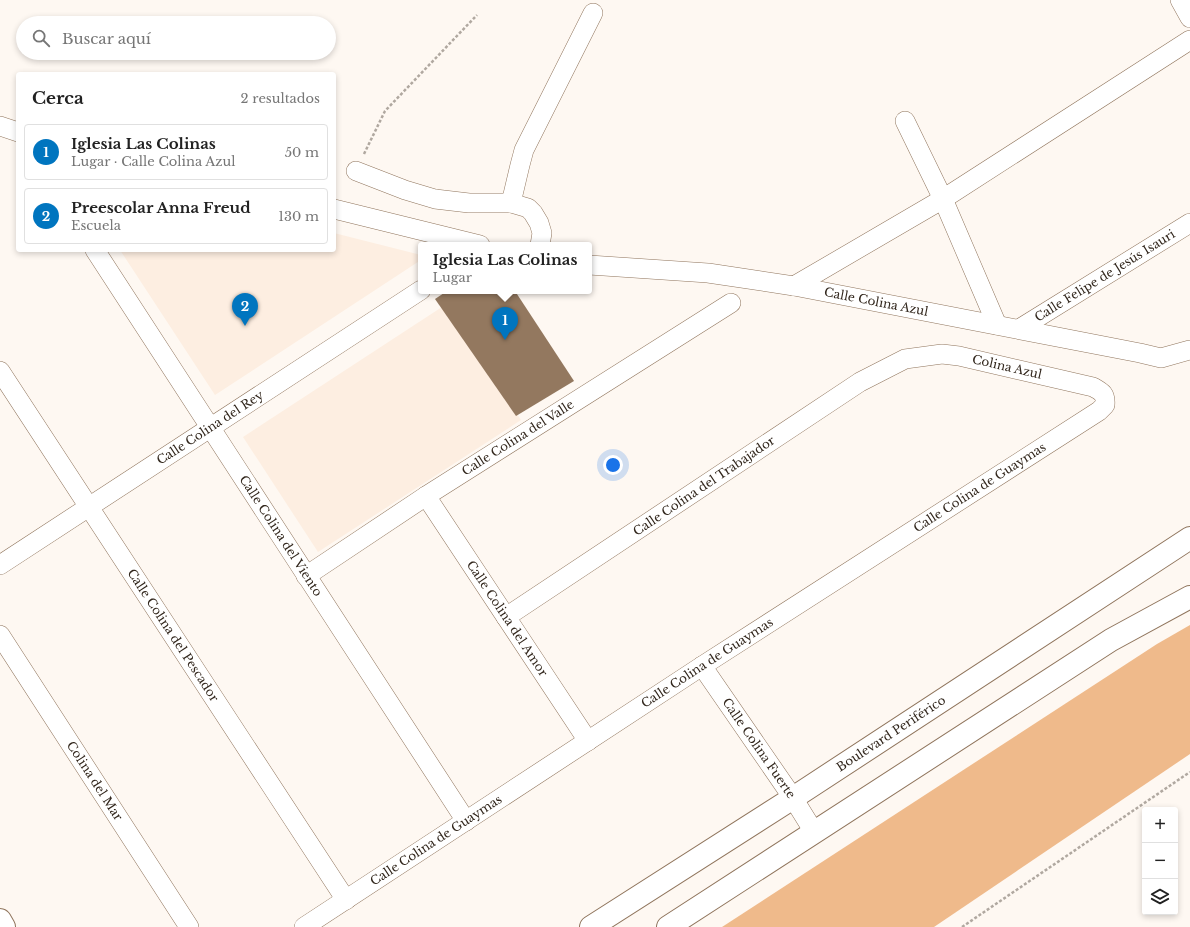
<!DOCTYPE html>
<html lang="es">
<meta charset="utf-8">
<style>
body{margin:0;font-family:"Libre Baskerville",serif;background:#f6f6f6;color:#222}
.controls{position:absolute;right:12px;bottom:12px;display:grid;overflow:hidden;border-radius:4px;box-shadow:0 2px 6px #0003}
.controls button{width:36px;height:36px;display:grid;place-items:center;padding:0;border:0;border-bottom:1px solid #e0e0e0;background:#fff;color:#222;font:20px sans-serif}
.you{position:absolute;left:613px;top:465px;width:14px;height:14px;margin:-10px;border:3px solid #fff;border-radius:50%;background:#1a73e8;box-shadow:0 0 0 6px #1a73e833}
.badge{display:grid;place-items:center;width:26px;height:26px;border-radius:50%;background:#0075bf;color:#fff;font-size:13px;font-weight:700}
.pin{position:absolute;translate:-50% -33px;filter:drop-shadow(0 1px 2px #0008)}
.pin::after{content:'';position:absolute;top:21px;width:14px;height:12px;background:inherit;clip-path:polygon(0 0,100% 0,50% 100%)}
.popup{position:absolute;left:418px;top:242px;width:174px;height:52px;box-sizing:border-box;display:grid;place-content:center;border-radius:4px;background:#fff;filter:drop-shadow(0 1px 3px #0005);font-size:13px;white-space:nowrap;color:#767676}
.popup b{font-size:15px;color:#222}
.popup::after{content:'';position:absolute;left:50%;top:100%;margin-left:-8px;border:8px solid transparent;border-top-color:#fff}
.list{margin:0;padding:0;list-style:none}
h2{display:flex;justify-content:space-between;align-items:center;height:52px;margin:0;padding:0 16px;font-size:17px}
h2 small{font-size:13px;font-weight:400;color:#767676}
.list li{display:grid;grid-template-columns:26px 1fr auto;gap:12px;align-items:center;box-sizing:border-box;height:56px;margin:0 8px 8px;padding:0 8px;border:1px solid #e0e0e0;border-radius:4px}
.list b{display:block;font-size:15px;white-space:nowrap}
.list p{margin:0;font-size:13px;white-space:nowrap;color:#767676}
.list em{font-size:13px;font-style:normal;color:#767676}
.icon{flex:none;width:22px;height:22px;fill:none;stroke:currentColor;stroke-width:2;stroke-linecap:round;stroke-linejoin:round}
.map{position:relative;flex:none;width:1190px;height:927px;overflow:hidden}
.search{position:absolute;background:#fff;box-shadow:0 2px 6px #0003;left:16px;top:16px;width:320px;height:44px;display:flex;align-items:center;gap:10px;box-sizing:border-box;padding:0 14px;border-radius:22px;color:#767676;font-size:15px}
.panel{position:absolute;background:#fff;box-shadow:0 2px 6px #0003;left:16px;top:72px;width:320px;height:180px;border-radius:4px}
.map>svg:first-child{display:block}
</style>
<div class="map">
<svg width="1190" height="927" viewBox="0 0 1190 927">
<rect width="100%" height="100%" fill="#fef8f2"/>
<g fill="#fdeee1">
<path d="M334 233 421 255V260L215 395 120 250H334Z"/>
<path d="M445 305 521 420 318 552 243 437Z"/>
</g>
<path fill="#efba8b" d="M1190 625V754L934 927H722L1157 644Z"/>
<path fill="#93785f" d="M447 291H515L574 381 516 416 435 299Z"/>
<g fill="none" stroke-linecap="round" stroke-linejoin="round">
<defs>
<g id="minor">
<path d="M1180 0 1190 18"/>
<path d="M905 121 943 199 997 325"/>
<path d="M0 126 18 132"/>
<path d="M356 171 405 190 435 199 469 203H511L528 208 533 213 539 223 542 233 540 245"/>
<path d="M511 203 520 165 524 150 593 13"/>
<path d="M334 209 480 245"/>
<path id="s1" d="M95 250 466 821"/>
<path id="s2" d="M589 265 708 273 794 286 1140 353 1161 358 1190 350"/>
<path d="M794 286 943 199 1190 40"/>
<path id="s3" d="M1019 329 1190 223"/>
<path id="s4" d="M0 371 346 900"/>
<path id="s5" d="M426 496 588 741"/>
<path id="s6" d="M0 565 421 290"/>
<path id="s7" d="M306 576 426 496 731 303"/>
<path id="s8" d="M0 635 189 927"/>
<path id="s9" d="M702 666 793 798 814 832"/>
<path id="s10" d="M304 927 702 666 1099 411 1105 405C1106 394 1102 392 1093 387L959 356 942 354 905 359 860 382 506 617"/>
</g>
<g id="tertiary">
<path d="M0 920 4 927"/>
<path id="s11" d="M591 927 793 798 1190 538"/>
<path d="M668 927 1111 640 1190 597"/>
</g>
</defs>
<use href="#minor" stroke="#90755d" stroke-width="20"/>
<use href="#tertiary" stroke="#90755d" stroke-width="24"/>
<g stroke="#b0a8a0" stroke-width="2.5" stroke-dasharray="3 2" stroke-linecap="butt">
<path d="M364 154 385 111 477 15"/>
<path d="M962 927 1190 772"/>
</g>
<use href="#minor" stroke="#fff" stroke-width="19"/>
<use href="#tertiary" stroke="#fff" stroke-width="22"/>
</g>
<g text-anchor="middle" stroke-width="3.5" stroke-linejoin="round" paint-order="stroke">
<g font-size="12" fill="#32271d" stroke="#fff">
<text dy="4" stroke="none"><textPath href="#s3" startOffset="101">Calle Felipe de Jesús Isauri</textPath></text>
<text dy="4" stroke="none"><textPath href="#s2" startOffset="290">Calle Colina Azul</textPath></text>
<text transform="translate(1007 367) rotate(13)" y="4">Colina Azul</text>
<text dy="4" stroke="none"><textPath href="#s6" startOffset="251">Calle Colina del Rey</textPath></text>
<text dy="4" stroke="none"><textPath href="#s7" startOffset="253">Calle Colina del Valle</textPath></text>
<text transform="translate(704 486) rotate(-34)" y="4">Calle Colina del Trabajador</text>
<text dy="4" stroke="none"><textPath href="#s10" startOffset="806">Calle Colina de Guaymas</textPath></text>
<text dy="4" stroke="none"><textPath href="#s1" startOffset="341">Calle Colina del Viento</textPath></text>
<text dy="4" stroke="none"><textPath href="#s5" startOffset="147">Calle Colina del Amor</textPath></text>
<text dy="4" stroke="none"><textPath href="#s4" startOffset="316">Calle Colina del Pescador</textPath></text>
<text dy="4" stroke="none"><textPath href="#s10" startOffset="482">Calle Colina de Guaymas</textPath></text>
<text dy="4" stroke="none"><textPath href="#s11" startOffset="357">Boulevard Periférico</textPath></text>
<text dy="4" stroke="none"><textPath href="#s9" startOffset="100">Calle Colina Fuerte</textPath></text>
<text dy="4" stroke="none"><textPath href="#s8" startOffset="174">Colina del Mar</textPath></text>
<text dy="4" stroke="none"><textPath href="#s10" startOffset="158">Calle Colina de Guaymas</textPath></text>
</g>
</g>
</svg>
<div class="controls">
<button>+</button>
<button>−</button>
<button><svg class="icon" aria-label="layers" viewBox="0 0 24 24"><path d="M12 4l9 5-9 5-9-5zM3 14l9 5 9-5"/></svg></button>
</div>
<div class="you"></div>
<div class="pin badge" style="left:505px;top:340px">1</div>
<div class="popup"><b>Iglesia Las Colinas</b>Lugar</div>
<div class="pin badge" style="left:245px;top:326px">2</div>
<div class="search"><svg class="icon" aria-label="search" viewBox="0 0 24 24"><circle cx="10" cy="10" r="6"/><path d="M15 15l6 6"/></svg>Buscar aquí</div>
<section class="panel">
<h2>Cerca<small>2 resultados</small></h2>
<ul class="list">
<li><span class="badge">1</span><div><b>Iglesia Las Colinas</b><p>Lugar · Calle Colina Azul</p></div><em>50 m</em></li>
<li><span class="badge">2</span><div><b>Preescolar Anna Freud</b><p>Escuela</p></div><em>130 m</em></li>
</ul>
</section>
</div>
